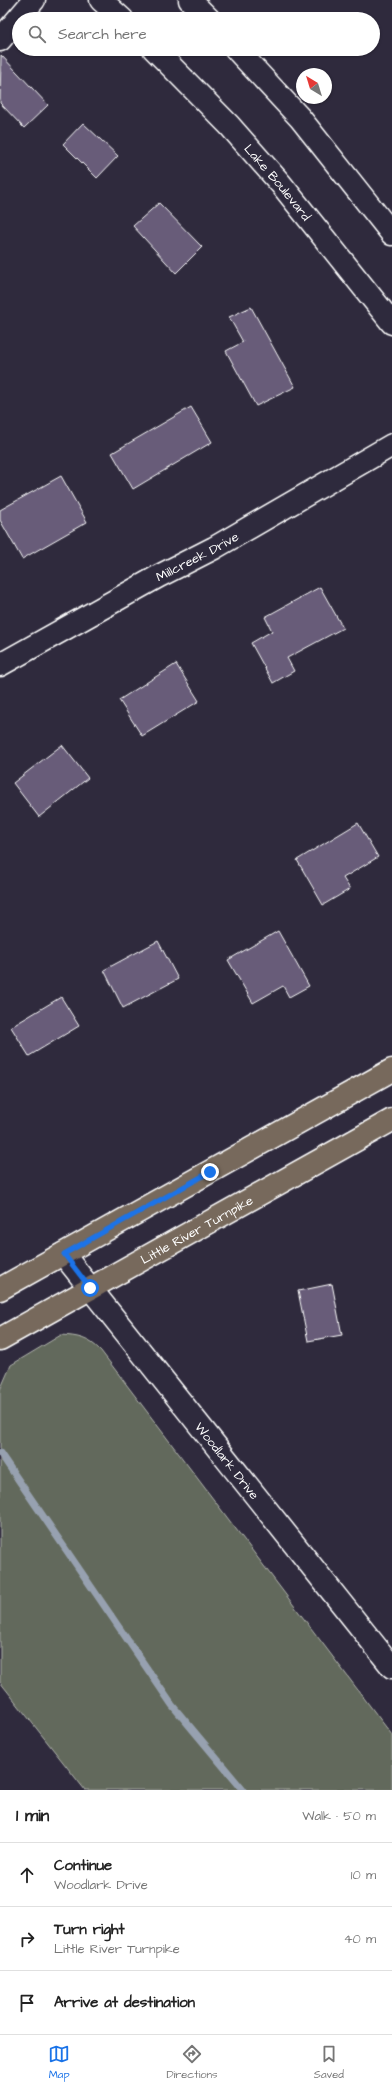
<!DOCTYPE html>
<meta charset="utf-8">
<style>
body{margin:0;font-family:"Architects Daughter",sans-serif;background:#f2f2f2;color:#222}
.compass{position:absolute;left:296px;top:68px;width:36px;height:36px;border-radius:50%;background:#fff;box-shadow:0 1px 3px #0004;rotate:322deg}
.stop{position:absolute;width:12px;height:12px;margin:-9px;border:3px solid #1a73e8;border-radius:50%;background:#fff}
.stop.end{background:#1a73e8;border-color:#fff;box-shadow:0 1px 4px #0008}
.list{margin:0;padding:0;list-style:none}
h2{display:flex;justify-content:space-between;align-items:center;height:52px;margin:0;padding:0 16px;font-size:17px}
h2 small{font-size:13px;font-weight:400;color:#767676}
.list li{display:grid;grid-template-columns:26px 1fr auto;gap:12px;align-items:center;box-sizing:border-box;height:64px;padding:0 16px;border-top:1px solid #e0e0e0}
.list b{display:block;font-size:15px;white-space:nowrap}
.list p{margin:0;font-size:13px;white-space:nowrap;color:#767676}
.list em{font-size:13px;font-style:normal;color:#767676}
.icon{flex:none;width:22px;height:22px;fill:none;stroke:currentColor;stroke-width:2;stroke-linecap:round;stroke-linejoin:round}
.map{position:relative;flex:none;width:392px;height:1790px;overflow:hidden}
.search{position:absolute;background:#fff;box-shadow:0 1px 3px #0004;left:12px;right:12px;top:12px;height:44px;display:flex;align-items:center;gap:10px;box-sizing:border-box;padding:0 14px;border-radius:22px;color:#767676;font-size:15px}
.sheet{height:244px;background:#fff}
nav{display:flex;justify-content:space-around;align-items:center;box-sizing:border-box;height:56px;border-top:1px solid #e0e0e0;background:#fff;font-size:11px;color:#767676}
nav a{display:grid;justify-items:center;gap:2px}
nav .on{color:#1a73e8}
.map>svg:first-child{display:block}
</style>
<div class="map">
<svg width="392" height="1790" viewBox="0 0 392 1790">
<rect width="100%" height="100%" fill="#2f2a3d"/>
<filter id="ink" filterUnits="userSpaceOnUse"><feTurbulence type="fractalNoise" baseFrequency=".025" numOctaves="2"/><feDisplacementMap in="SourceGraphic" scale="8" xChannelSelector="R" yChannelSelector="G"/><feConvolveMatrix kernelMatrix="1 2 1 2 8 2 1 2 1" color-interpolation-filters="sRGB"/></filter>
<g filter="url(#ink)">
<path fill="#62695b" stroke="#b0b4ad" d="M61 1335C78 1336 89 1338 101 1351L392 1735V1790H85L0 1682V1390L11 1365Z"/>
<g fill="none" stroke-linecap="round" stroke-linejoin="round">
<path stroke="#97a1b0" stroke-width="7" d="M0 1453 172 1705 243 1790"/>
</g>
<g fill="#675c79" stroke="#fff">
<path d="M1 55 48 105 24 128 0 103Z"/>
<path d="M83 123 118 156 97 178 63 144Z"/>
<path d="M159 203 202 247 176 273 133 226Z"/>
<path d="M251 307 295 387 256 406 226 351 243 342 229 317Z"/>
<path d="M191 407 212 442 133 489 112 453Z"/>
<path d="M61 476 87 522 22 559 0 520V510Z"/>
<path d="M320 587 343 628 287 658 294 671 273 683 251 643 272 631 265 617Z"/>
<path d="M176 664 199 701 142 736 119 700Z"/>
<path d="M62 745 88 778 39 817 13 783Z"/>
<path d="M358 823 378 857 343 878 350 889 323 905 297 860Z"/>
<path d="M278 931 309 986 289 997 283 986 253 1003 228 960Z"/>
<path d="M158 941 178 979 123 1008 104 970Z"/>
<path d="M61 997 79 1026 29 1056 11 1027Z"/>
<path d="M332 1284 342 1335 308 1341 298 1291Z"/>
</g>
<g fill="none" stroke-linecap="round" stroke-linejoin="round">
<defs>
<g id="minor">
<path d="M101 0 122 19"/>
<path d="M190 0 209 19"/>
<path d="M0 40 34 0"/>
<path id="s1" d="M154 49 229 125 281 184 392 323"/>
<path d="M236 49 300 118 392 234"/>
<path id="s2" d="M0 665 159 576 214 548 392 445"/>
<path id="s3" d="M63 1254 392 1667"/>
</g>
<g id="primary">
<path d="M0 1289 392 1070"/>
<path id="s4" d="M0 1339 392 1120"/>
</g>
</defs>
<use href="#minor" stroke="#fff" stroke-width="25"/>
<use href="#primary" stroke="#fff" stroke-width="25"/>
<use href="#minor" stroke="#2f2a3d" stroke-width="22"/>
<use href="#primary" stroke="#77695c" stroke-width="22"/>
</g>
</g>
<g fill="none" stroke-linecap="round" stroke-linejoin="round" filter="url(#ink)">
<path stroke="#1a73e8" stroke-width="5" d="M90 1288 64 1254 210 1172"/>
</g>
<g text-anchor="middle" stroke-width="3.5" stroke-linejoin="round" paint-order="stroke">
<g font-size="13" fill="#fff" stroke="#2f2a3d">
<text dy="5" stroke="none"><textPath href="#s1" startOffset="182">Lake Boulevard</textPath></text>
<text dy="5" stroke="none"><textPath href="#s2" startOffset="225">Millcreek Drive</textPath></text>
<text dy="5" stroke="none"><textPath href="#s4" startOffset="225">Little River Turnpike</textPath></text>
<text dy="5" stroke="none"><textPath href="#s3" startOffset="264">Woodlark Drive</textPath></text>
</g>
</g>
</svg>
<svg class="compass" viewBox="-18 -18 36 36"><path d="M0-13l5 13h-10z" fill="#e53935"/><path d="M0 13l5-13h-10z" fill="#767676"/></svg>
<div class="stop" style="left:90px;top:1288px"></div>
<div class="stop end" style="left:210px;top:1172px"></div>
<div class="search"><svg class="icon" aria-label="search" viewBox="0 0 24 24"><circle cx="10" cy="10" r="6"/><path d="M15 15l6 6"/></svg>Search here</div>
</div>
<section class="sheet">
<h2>1 min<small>Walk · 50 m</small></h2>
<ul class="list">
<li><svg class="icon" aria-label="ahead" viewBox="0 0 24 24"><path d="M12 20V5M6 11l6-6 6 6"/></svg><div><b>Continue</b><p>Woodlark Drive</p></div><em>10 m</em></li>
<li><svg class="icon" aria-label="right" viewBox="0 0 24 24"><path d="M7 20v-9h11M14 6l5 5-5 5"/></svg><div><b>Turn right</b><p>Little River Turnpike</p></div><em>40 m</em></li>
<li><svg class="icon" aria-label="arrive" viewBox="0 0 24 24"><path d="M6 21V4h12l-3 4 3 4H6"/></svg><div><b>Arrive at destination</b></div></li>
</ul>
</section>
<nav>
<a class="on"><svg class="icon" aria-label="map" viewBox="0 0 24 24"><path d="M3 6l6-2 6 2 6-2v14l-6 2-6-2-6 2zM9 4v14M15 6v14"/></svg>Map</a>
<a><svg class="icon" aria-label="directions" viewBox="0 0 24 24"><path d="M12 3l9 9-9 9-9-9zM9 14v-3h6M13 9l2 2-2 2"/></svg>Directions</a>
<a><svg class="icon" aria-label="saved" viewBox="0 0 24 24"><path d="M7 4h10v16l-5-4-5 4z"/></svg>Saved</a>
</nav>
